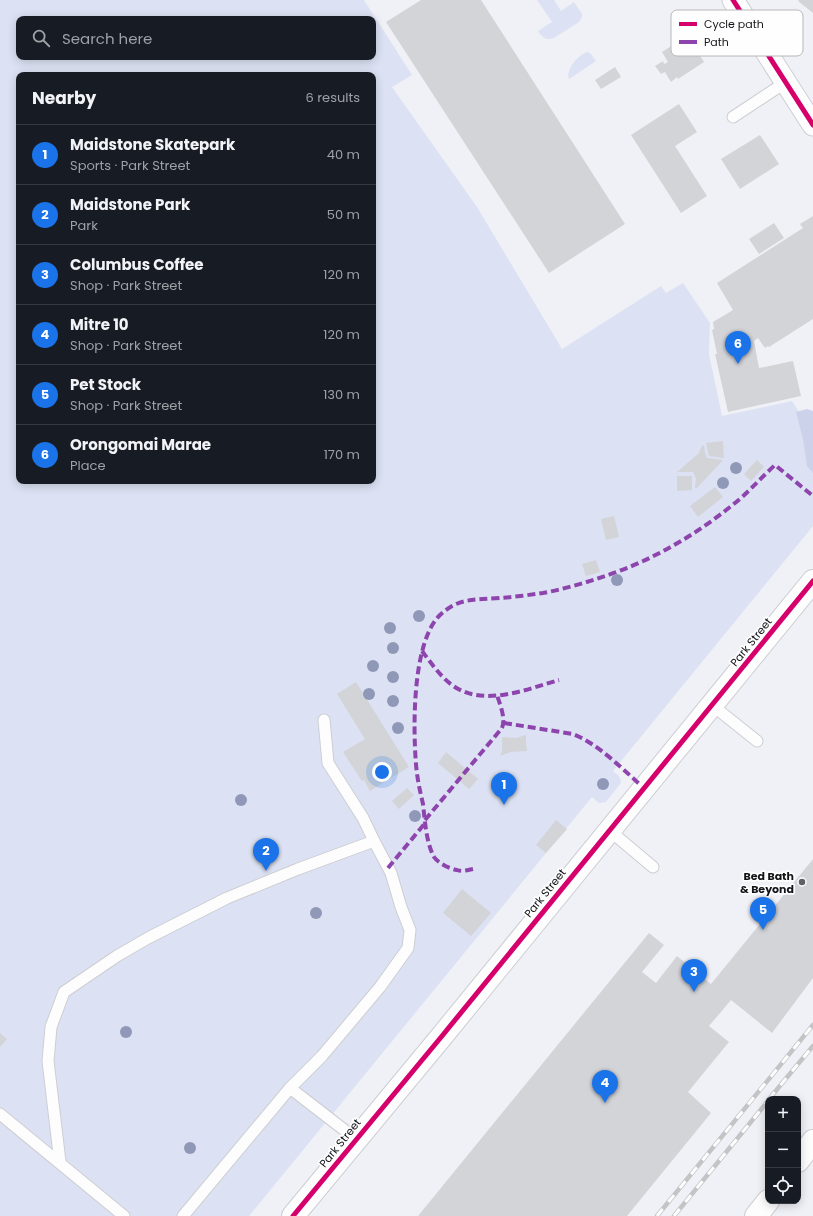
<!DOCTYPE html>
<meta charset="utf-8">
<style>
body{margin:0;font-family:Poppins,sans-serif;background:#20242c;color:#f1f3f6}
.controls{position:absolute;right:12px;bottom:12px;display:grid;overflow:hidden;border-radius:8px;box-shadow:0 2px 10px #0003}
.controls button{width:36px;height:36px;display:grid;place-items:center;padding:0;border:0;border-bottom:1px solid #363941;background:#171b24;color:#f1f3f6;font:20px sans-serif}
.you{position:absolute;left:382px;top:772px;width:14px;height:14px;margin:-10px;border:3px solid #fff;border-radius:50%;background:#1a73e8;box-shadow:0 0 0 6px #1a73e833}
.badge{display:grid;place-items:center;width:26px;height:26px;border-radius:50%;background:#1a73e8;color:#fff;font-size:13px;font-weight:700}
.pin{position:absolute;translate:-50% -33px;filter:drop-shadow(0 1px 2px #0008)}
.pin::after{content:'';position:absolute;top:21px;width:14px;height:12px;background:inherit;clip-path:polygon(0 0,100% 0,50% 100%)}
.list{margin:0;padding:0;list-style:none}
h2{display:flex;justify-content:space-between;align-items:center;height:52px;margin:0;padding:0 16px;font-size:17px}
h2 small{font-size:13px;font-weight:400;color:#9ea1a6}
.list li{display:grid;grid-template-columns:26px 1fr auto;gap:12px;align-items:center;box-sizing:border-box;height:60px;padding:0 16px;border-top:1px solid #363941}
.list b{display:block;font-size:15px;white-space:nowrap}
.list p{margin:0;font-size:13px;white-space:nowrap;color:#9ea1a6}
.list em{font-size:13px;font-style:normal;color:#9ea1a6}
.icon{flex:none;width:22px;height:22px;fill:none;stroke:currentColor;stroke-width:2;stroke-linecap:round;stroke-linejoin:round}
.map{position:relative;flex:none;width:813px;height:1216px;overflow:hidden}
.search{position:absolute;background:#171b24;box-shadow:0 2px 10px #0003;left:16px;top:16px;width:360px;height:44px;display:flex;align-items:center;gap:10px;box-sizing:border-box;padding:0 14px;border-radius:8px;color:#9ea1a6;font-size:15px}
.panel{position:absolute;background:#171b24;box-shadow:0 2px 10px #0003;left:16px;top:72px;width:360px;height:412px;border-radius:8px}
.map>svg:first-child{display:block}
</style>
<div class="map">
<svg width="813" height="1216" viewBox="0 0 813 1216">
<rect width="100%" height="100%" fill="#f0f1f7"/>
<g fill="#dce2f3" fill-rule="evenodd">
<path d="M0 0H364L412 75 392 87 477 207 562 349 661 286 666 293 683 283 710 323 709 354 722 416 792 401 813 433V526L613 771 619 776 621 781 620 784 606 802 599 803 592 797 249 1216H0ZM19 19H373V57H19ZM19 75H373V481H19Z"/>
<path d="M537 0H554L561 11 574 2 582 14V17L579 22 554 38C546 41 542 37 538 31L552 22Z"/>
<path d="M587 52 590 53 596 61 569 79C565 70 578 55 587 52Z"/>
</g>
<path fill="#cbd2e9" d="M807 409 813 411V473L807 466 803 439 796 412Z"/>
<g fill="#d3d4d8">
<path d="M421 0H481L625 224 549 273 386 22Z"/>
<path d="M799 0H813V13L798 1Z"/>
<path d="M688 35 693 44 697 41 703 51 699 54 704 62 678 79 677 77 671 82 665 72 661 74 655 66 663 61 664 64 668 62 662 52Z"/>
<path d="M615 67 621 77 601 89 595 80Z"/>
<path d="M679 104 697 132 675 146 707 196 681 213 631 135Z"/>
<path d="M760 135 779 164 740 189 721 159Z"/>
<path d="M813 216V319L769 347 768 346 765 348 758 338 754 341 759 368 793 361 801 396 728 412 715 354H717L712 330 714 329 713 322 733 310 717 283 803 228 800 224Z"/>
<path d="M774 223 784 238 759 254 749 239Z"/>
<path d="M723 441 724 458 709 456 706 443Z"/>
<path d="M704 445 705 453 707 458 723 460 697 488H695L696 478 693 472H677L698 454 702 446Z"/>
<path d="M757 460 764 467 751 481 744 474Z"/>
<path d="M677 476H692V490L677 491Z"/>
<path d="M715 487 723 497 698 517 690 506Z"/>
<path d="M614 516 619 537 606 540 601 519Z"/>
<path d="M596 560 600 572 586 576 582 564Z"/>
<path d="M356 682 409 767 370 791 364 780 362 781 343 752 365 739 337 694Z"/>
<path d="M526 735V744L527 751 511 752 500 756 502 751V737L516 738Z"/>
<path d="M446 752 478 779 469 789 438 763Z"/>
<path d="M407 788 414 795 399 809 392 801Z"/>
<path d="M556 820 567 829 546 853 536 845Z"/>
<path d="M813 859V978L772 1033 731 1000 709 1026 729 1042 688 1092 711 1113 627 1216H418L649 933 664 945 642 972 656 983 677 956 711 984Z"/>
<path d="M462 889 491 913 471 936 443 913Z"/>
<path d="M0 1033 7 1039 0 1047Z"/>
</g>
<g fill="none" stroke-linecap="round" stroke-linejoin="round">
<defs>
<g id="service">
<path d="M733 117 786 82"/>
<path d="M712 705 757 741"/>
<path d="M609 830 653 867"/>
<path d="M290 1088 356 1139"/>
<path d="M0 1114 124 1216"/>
<path d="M60 1162 48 1061 51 1027 64 992 117 956 148 938 227 898 298 869 374 841"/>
<path d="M183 1216 290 1088 322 1056 380 987 408 948 410 930 401 907 391 873 374 841 363 818 328 763 324 720"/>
</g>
<path id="minor" d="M733 0 813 125"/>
<path id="tertiary" d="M293 1216 442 1036 813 581"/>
<g id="secondary">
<path d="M798 1161 813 1141"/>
<path d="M756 1216 768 1201"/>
</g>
</defs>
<use href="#service" stroke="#cdced2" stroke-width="13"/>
<use href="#minor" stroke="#cdced2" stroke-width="23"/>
<use href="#tertiary" stroke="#cdced2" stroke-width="24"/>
<use href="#secondary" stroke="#cdced2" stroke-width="24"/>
<use href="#service" stroke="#fdfdfe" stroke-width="11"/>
<use href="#minor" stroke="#fdfdfe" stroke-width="21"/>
<use href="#tertiary" stroke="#fdfdfe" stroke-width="22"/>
<use href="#secondary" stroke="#fdfdfe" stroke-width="22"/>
<defs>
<g id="rail">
<path d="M769 1099 813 1046"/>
<path d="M657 1216 813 1025"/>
<path d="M674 1216 768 1101"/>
</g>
</defs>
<use href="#rail" stroke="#c4c4c6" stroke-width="4.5"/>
<use href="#rail" stroke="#fefefe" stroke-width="3" stroke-dasharray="9" stroke-linecap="butt"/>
<g stroke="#8e44ad" stroke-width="4" stroke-dasharray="8 4" stroke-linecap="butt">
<path d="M422 651C431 663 440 676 452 685 483 708 527 689 559 680"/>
<path d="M504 723 573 734C600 745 622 769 644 788"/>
<path d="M425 820 502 728C506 718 500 705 497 695"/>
<path d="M388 868 426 822"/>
<path d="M473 869C468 870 462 872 457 870 450 869 438 863 434 857 426 842 425 821 423 804 420 791 417 778 416 764 413 728 412 642 440 615 459 597 476 600 500 598 514 597 529 595 543 593 564 589 585 583 605 576 654 560 701 532 741 498 753 487 763 476 775 465L813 496"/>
</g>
<defs>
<g id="cycleway">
<path d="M733 0 813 125"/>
<path d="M293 1216 442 1036 813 581"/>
</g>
</defs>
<use href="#cycleway" stroke="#fefefe" stroke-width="8"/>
<use href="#cycleway" stroke="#d6006c" stroke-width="5"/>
</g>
<g fill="#9098b7">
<circle cx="736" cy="468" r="6"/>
<circle cx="723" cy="483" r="6"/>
<circle cx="617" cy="580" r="6"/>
<circle cx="419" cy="616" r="6"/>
<circle cx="390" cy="628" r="6"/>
<circle cx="393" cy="648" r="6"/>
<circle cx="373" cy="666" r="6"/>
<circle cx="393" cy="677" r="6"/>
<circle cx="369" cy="694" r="6"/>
<circle cx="393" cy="701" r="6"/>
<circle cx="398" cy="728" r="6"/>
<circle cx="603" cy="784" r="6"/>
<circle cx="241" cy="800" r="6"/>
<circle cx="415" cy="816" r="6"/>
<circle cx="316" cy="913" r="6"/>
<circle cx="126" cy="1032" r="6"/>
<circle cx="190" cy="1148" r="6"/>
</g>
<circle fill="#606166" stroke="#fefefe" stroke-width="1.5" cx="802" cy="882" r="4"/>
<g text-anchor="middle" stroke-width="3.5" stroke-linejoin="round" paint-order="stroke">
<g font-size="11" fill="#131418" stroke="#fefefe">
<text transform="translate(751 642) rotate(-51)" y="4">Park Street</text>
<text transform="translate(545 893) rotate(-51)" y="4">Park Street</text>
<text transform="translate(340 1143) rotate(-51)" y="4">Park Street</text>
</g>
<g font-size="11" font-weight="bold" fill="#131418" stroke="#fefefe" text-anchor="end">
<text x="794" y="880">Bed Bath<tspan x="794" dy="13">&amp; Beyond</tspan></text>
</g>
</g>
<rect x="671" y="10" width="132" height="46" rx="6" fill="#fefefe" stroke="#b8b8b9" stroke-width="1"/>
<rect x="679" y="22" width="18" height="4" fill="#d6006c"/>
<rect x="679" y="40" width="18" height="4" fill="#8e44ad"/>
<g font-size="11" fill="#131418">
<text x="704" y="28">Cycle path</text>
<text x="704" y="46">Path</text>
</g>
</svg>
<div class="controls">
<button>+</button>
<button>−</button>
<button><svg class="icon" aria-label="locate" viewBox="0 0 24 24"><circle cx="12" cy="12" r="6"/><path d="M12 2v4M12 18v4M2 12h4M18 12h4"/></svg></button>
</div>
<div class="you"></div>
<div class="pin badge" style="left:504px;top:805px">1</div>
<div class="pin badge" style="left:266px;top:871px">2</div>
<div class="pin badge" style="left:694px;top:992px">3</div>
<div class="pin badge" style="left:605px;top:1103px">4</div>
<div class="pin badge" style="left:763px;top:930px">5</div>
<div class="pin badge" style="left:738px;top:364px">6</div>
<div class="search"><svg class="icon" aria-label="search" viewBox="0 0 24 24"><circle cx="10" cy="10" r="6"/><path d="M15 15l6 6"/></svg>Search here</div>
<section class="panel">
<h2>Nearby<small>6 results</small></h2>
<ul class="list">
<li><span class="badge">1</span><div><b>Maidstone Skatepark</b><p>Sports · Park Street</p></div><em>40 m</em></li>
<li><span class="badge">2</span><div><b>Maidstone Park</b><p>Park</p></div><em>50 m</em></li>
<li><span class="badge">3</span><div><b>Columbus Coffee</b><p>Shop · Park Street</p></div><em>120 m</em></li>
<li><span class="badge">4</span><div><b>Mitre 10</b><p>Shop · Park Street</p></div><em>120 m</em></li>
<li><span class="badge">5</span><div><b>Pet Stock</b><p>Shop · Park Street</p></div><em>130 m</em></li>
<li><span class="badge">6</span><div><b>Orongomai Marae</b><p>Place</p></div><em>170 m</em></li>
</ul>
</section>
</div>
